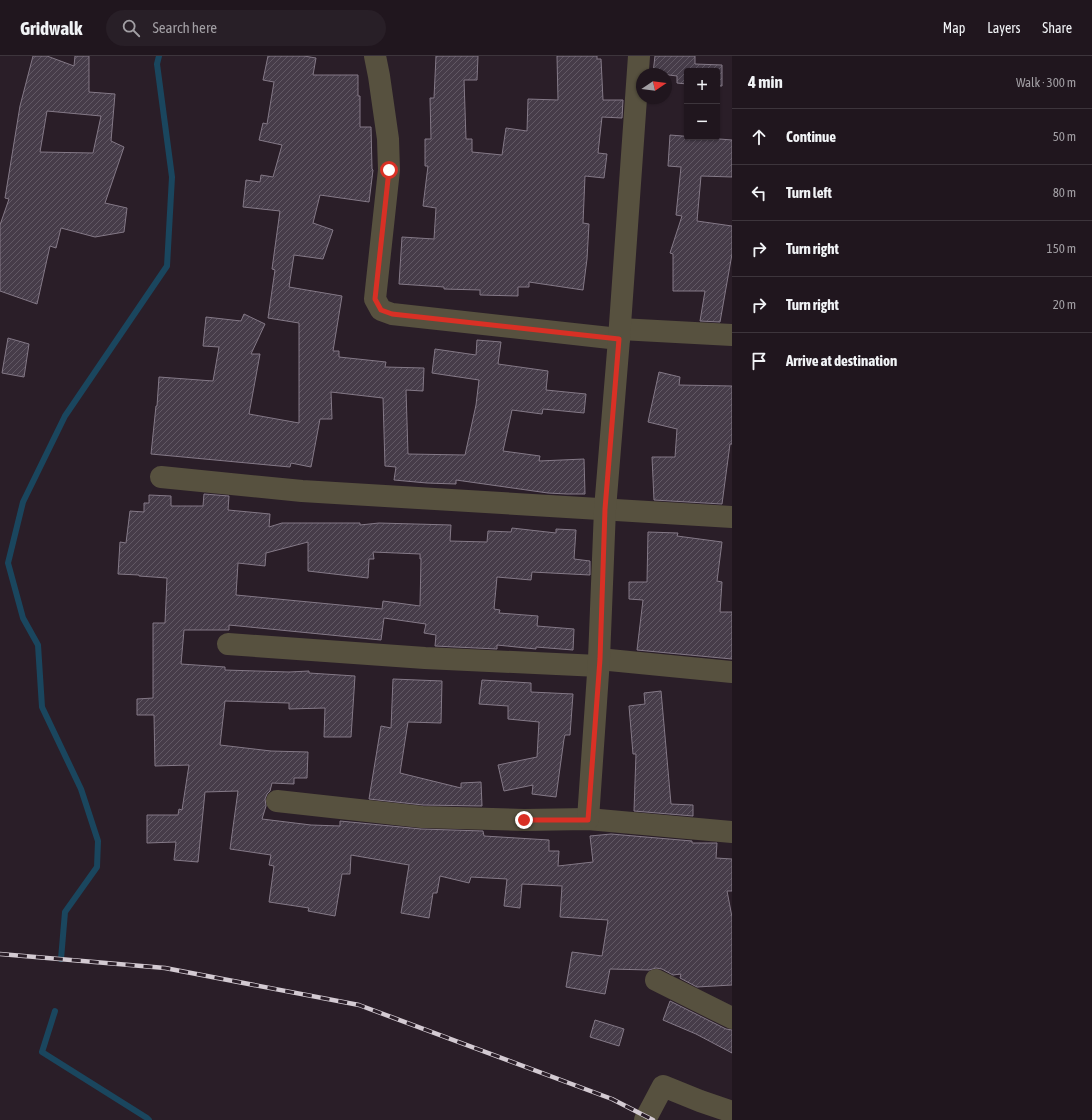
<!DOCTYPE html>
<meta charset="utf-8">
<style>
body{margin:0;font-family:"Asap Condensed",sans-serif;background:#281f27;color:#f1f3f6}
.controls{position:absolute;right:12px;top:12px;display:grid;overflow:hidden;border-radius:4px;box-shadow:0 1px 3px #0004}
.controls button{width:36px;height:36px;display:grid;place-items:center;padding:0;border:0;border-bottom:1px solid #3d353c;background:#20161e;color:#f1f3f6;font:20px sans-serif}
.compass{position:absolute;left:636px;top:12px;width:36px;height:36px;border-radius:50%;background:#20161e;box-shadow:0 1px 3px #0004;rotate:77deg}
.stop{position:absolute;width:12px;height:12px;margin:-9px;border:3px solid #d93025;border-radius:50%;background:#fff}
.stop.end{background:#d93025;border-color:#fff;box-shadow:0 1px 4px #0008}
.list{margin:0;padding:0;list-style:none}
h2{display:flex;justify-content:space-between;align-items:center;height:52px;margin:0;padding:0 16px;font-size:17px}
h2 small{font-size:13px;font-weight:400;color:#a29fa4}
.list li{display:grid;grid-template-columns:26px 1fr auto;gap:12px;align-items:center;box-sizing:border-box;height:56px;padding:0 16px;border-top:1px solid #3d353c}
.list b{display:block;font-size:15px;white-space:nowrap}
.list em{font-size:13px;font-style:normal;color:#a29fa4}
.icon{flex:none;width:22px;height:22px;fill:none;stroke:currentColor;stroke-width:2;stroke-linecap:round;stroke-linejoin:round}
.map{position:relative;flex:none;width:732px;height:1064px;overflow:hidden}
header{display:flex;align-items:center;gap:24px;box-sizing:border-box;height:56px;padding:0 20px;background:#20161e;border-bottom:1px solid #3d353c}
header strong{font-size:19px}
nav{display:flex;gap:22px;margin-inline-start:auto;font-size:14px}
.search{width:280px;height:36px;background:#281f27;display:flex;align-items:center;gap:10px;box-sizing:border-box;padding:0 14px;border-radius:22px;color:#a29fa4;font-size:15px}
main{display:flex}
aside{flex:1;background:#20161e}
.map>svg:first-child{display:block}
</style>
<header>
<strong>Gridwalk</strong>
<div class="search"><svg class="icon" aria-label="search" viewBox="0 0 24 24"><circle cx="10" cy="10" r="6"/><path d="M15 15l6 6"/></svg>Search here</div>
<nav><a>Map</a><a>Layers</a><a>Share</a></nav>
</header>
<main>
<div class="map">
<svg width="732" height="1064" viewBox="0 0 732 1064">
<defs>
<pattern id="building-hatch" width="6" height="6" patternUnits="userSpaceOnUse"><rect width="6" height="6" fill="#463c49"/><path d="M-1 1l2-2M0 6l6-6M5 7l2-2" fill="none" stroke="#615864"/></pattern>
</defs>
<rect width="100%" height="100%" fill="#2a1e28"/>
<g fill="none" stroke-linecap="round" stroke-linejoin="round">
<g stroke="#1a465e" stroke-width="6">
<path d="M61 903 65 856 97 811 98 785 81 733 42 651 38 589 23 562 8 507 23 446 65 360 167 210 172 121 157 8 159 0"/>
<path d="M55 955 42 996 147 1062 149 1064"/>
</g>
</g>
<g fill="url(#building-hatch)" stroke="#847987" fill-rule="evenodd">
<path d="M33 0H47L74 10 75 0H89V36L115 38 111 85 124 91 105 147 127 152 124 176 95 181 61 172 56 192 50 190 37 248 0 235V169L9 143 5 142 20 50ZM47 55 101 60 93 97 40 96Z"/>
<path d="M268 0H304L316 2 313 19H358V40H360V71H371L372 113 373 114 369 146 320 139 313 167 333 174 323 203 294 199 289 231 342 240 333 295H339V301L386 306 385 311 424 312 423 335 406 334 408 398 465 399 476 349 479 324 432 317 435 293 476 299 477 284 501 286 498 308 548 315 546 334 586 338 584 357 543 353 542 358 512 354 503 395 540 400 539 405 584 403 585 438H567L548 437 456 424V428L427 427 394 424 396 411 385 410 383 342 331 336 332 363H320L311 411 291 407 290 411 151 398 156 350H157L159 321 213 325 219 291 203 290 206 261 241 265 244 258 265 268 251 298H260L249 358 299 367V267L268 262 275 214 272 213 280 155 243 151 246 124 260 126 261 119 273 121 282 89 259 84 263 67 267 68 274 26 263 24Z"/>
<path d="M436 0H478L477 24H464L466 83H472V96L502 99 506 72 527 75 528 43 558 44 557 0H597V3H601L603 44H623L622 62 602 61 598 97 607 98 604 122 585 120 583 167 589 168 587 203 583 234 529 226V231H518V240L480 239V234L444 233V231L399 228 402 181 434 183 436 152 423 150 428 110H425V83H431L430 42H434Z"/>
<path d="M655 0H695V8L722 9V30H717V15H687V28L677 27V20L653 17Z"/>
<path d="M670 79 732 84V121L701 120 697 165 732 170V198L720 266 700 265 705 235H673V198L670 197 682 160 676 159 681 111 668 110Z"/>
<path d="M8 282 29 288 24 321 2 317Z"/>
<path d="M659 316 680 321 679 329 732 330V388H730L722 448 654 444 652 401H675L677 373 648 366Z"/>
<path d="M204 438 229 440 228 454 270 458 269 471 282 467H360V469L379 467 451 469 450 485 487 486 488 475 511 476 512 472 556 477V473L576 474 574 503 590 505V519L532 516 531 524 497 521 494 553 500 554 499 557 538 560 537 570 574 573 573 594 536 591V593L497 589V593L435 590 436 579 424 577 426 568 384 562 381 584 229 569V574H184L181 608 225 611V614L289 616 309 615V617L355 620 351 681H324L325 652 289 653V647L225 645 220 689 271 695 308 696 307 722H294V728L272 727 270 735 267 738 265 743 266 750 262 763 311 769 340 770V765L421 773 483 775 484 780 549 784V795H559L558 810 593 806 590 780 611 778 692 785V787H717L716 802 732 803V835H727L732 861V929L697 931 680 922 681 918 673 919 662 913 656 912 649 914 610 913 605 938 566 931 572 896 602 900 608 864 560 861 562 830 522 828 520 852 504 850 507 823 471 821 469 827 440 820 437 837H433L429 862 401 857 409 809 351 799 350 818H342L335 860 308 855 309 852 269 846 274 810 269 809 271 799 230 793 238 735 205 736 198 806 174 804 176 786 147 787V759H178L179 753 182 754 189 709 155 710 154 659H137V643L153 642V567H165L167 522 139 520V519L118 518 120 486 126 487 130 455 144 456V447H149V439L171 440V450H203ZM308 486V515L368 522 369 503H374L373 496 420 498V503H421L420 550 383 545 382 553 236 539 238 507 265 510 266 497Z"/>
<path d="M648 476 678 477 677 480 722 486 717 525 722 526 720 556H732V603L637 594 643 544 629 543V526H647Z"/>
<path d="M393 623 442 625 441 667 408 666 400 717 461 732V727L481 726 482 750 423 749 369 743 381 670 391 672Z"/>
<path d="M482 624 531 627V636L573 638 570 679H565L564 683 556 741 532 738 533 729 504 735 498 709 537 701 539 666 508 663V650L479 648Z"/>
<path d="M661 635 671 748 693 749V760L634 755 636 698H633L629 650 645 648 644 637Z"/>
<path d="M670 945 726 973 732 974V997L696 978 663 964Z"/>
<path d="M595 964 624 973 619 990 590 981Z"/>
</g>
<g fill="none" stroke-linecap="round" stroke-linejoin="round">
<g stroke="#57513f" stroke-width="22">
<path d="M375 0 379 20 388 83 389 114 375 243 381 254 392 258 619 283"/>
<path d="M620 273 732 279"/>
<path d="M161 421 302 435 732 461"/>
<path d="M228 588 425 602 599 610"/>
<path d="M599 603 732 616"/>
<path d="M277 745 422 761 524 764 588 763 732 776"/>
<path d="M588 763 599 603 605 453 619 283 639 0"/>
<path d="M656 924 732 962"/>
<path d="M645 1064 663 1030 700 1045 732 1056"/>
</g>
<defs>
<path id="rail" d="M0 898 165 912 359 949 612 1043 653 1064"/>
</defs>
<use href="#rail" stroke="#d3cad2" stroke-width="4.5"/>
<use href="#rail" stroke="#2a1e28" stroke-width="3" stroke-dasharray="9" stroke-linecap="butt"/>
</g>
<g fill="none" stroke-linecap="round" stroke-linejoin="round">
<path stroke="#d93025" stroke-width="5" d="M389 114 375 243 381 254 392 258 619 283 605 453 600 603 588 764H524"/>
</g>
</svg>
<div class="controls">
<button>+</button>
<button>−</button>
</div>
<svg class="compass" viewBox="-18 -18 36 36"><path d="M0-13l5 13h-10z" fill="#e53935"/><path d="M0 13l5-13h-10z" fill="#a29fa4"/></svg>
<div class="stop" style="left:389px;top:114px"></div>
<div class="stop end" style="left:524px;top:764px"></div>
</div>
<aside>
<h2>4 min<small>Walk · 300 m</small></h2>
<ul class="list">
<li><svg class="icon" aria-label="ahead" viewBox="0 0 24 24"><path d="M12 20V5M6 11l6-6 6 6"/></svg><div><b>Continue</b></div><em>50 m</em></li>
<li><svg class="icon" aria-label="left" viewBox="0 0 24 24"><path d="M17 20v-9H6M10 6l-5 5 5 5"/></svg><div><b>Turn left</b></div><em>80 m</em></li>
<li><svg class="icon" aria-label="right" viewBox="0 0 24 24"><path d="M7 20v-9h11M14 6l5 5-5 5"/></svg><div><b>Turn right</b></div><em>150 m</em></li>
<li><svg class="icon" aria-label="right" viewBox="0 0 24 24"><path d="M7 20v-9h11M14 6l5 5-5 5"/></svg><div><b>Turn right</b></div><em>20 m</em></li>
<li><svg class="icon" aria-label="arrive" viewBox="0 0 24 24"><path d="M6 21V4h12l-3 4 3 4H6"/></svg><div><b>Arrive at destination</b></div></li>
</ul>
</aside>
</main>
